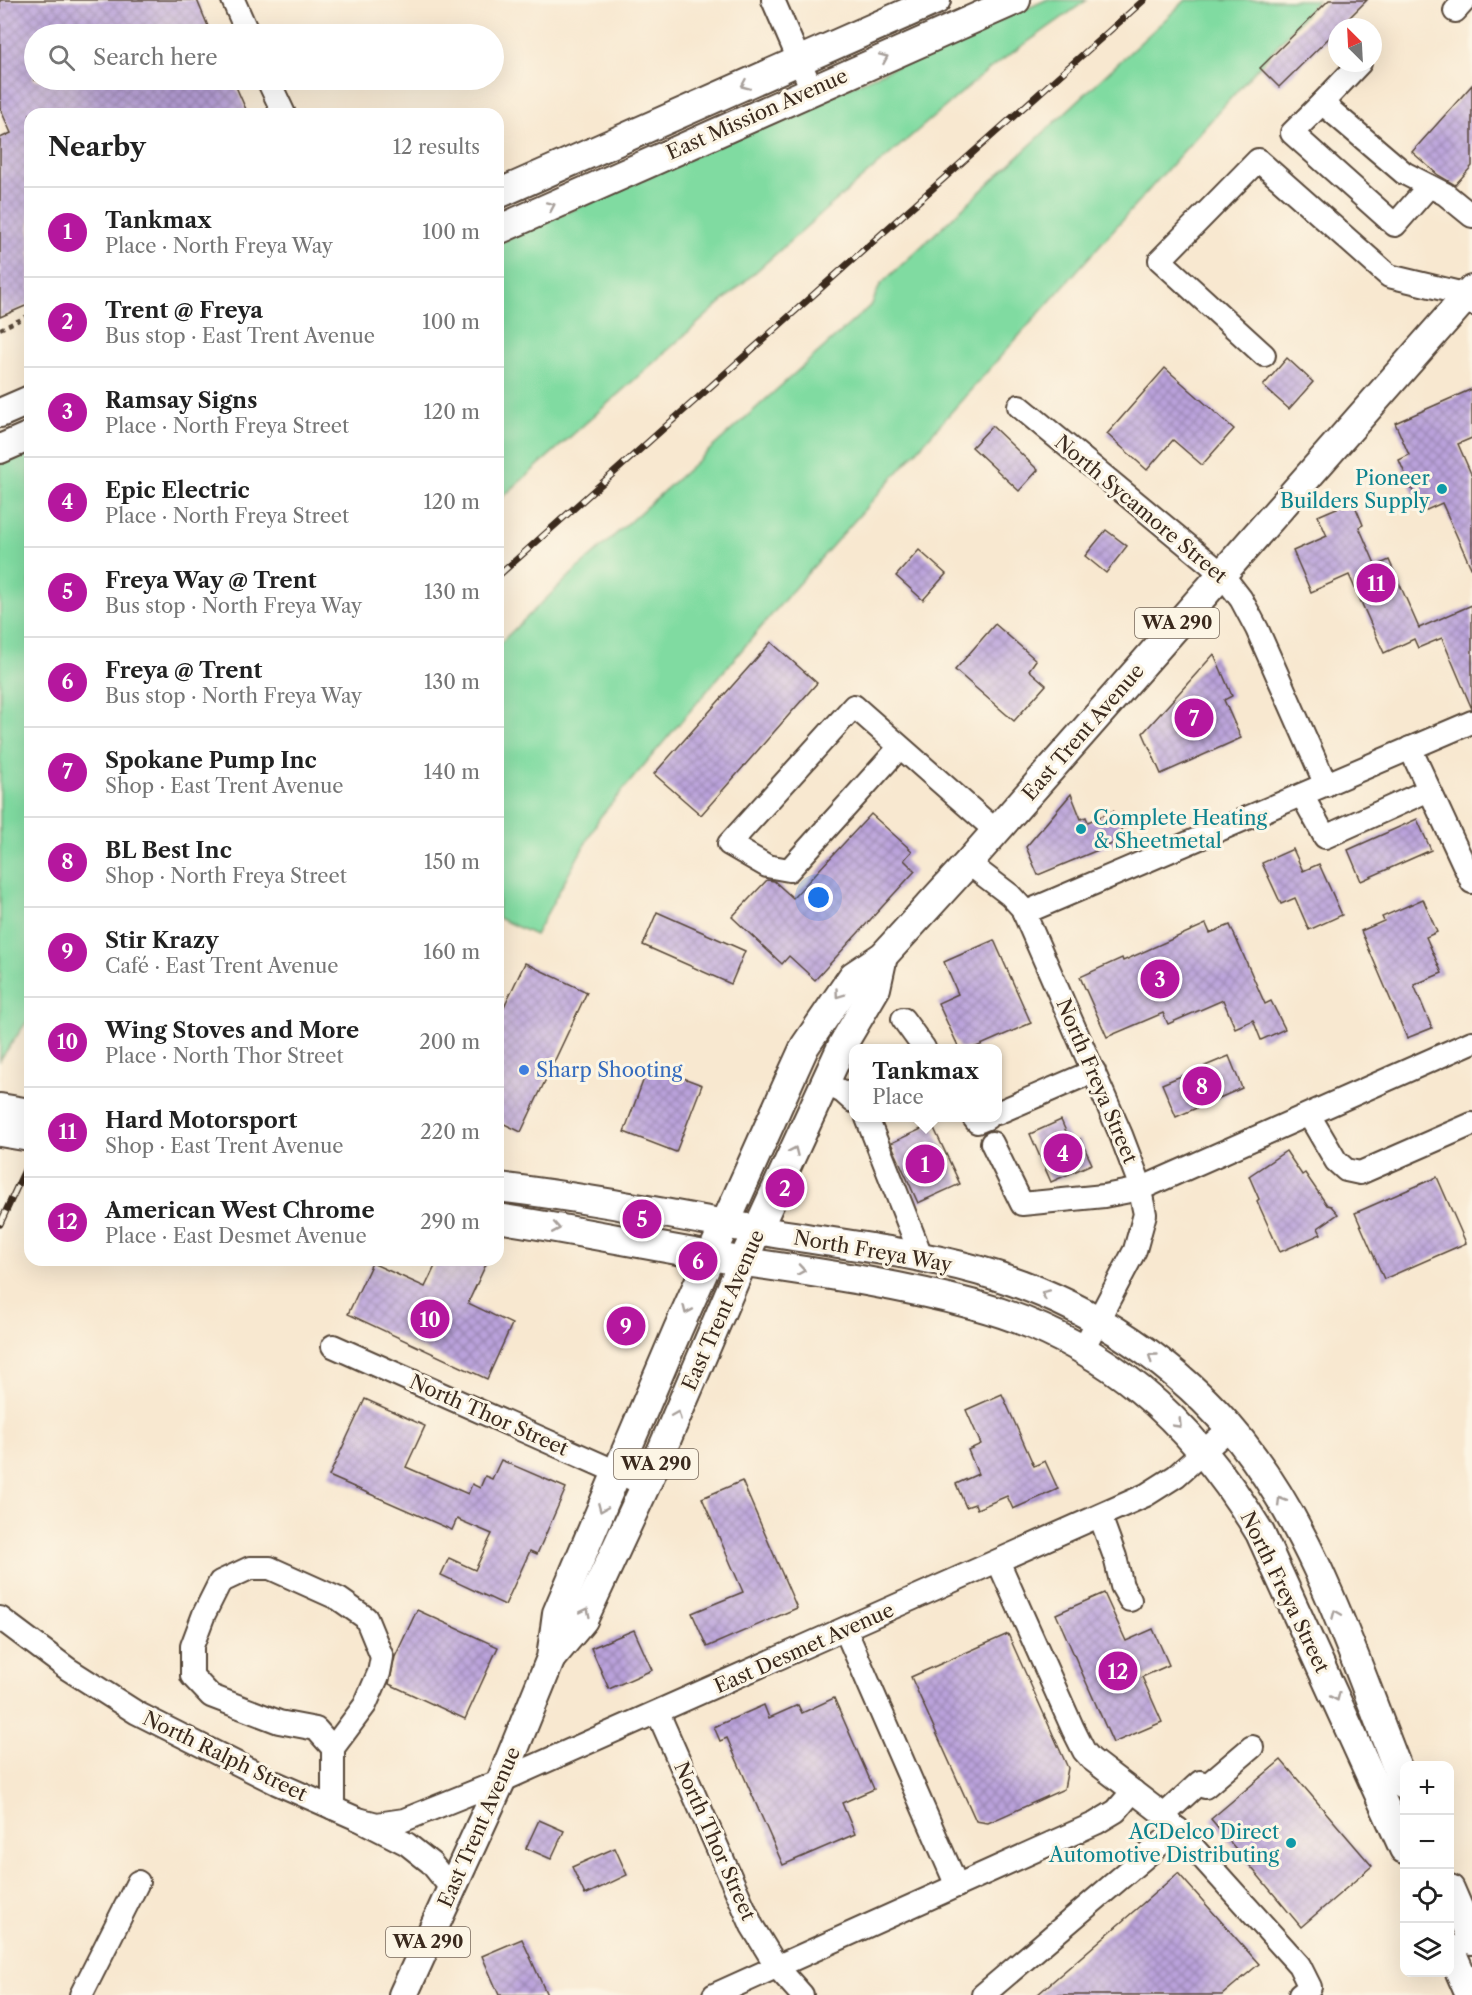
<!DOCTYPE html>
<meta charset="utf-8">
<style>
body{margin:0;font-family:"Libre Caslon Text",serif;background:#f2f2f2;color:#222}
.controls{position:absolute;right:18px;bottom:18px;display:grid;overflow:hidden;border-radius:12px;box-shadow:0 6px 24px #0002}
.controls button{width:54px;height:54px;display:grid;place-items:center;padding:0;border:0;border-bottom:2px solid #e0e0e0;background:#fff;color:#222;font:30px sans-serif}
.compass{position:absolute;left:1328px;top:18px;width:54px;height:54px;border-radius:50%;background:#fff;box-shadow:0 6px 24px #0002;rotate:336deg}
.you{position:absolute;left:819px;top:898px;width:21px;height:21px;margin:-15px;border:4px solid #fff;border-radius:50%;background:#1a73e8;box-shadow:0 0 0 9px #1a73e833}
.badge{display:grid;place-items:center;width:39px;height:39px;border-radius:50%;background:#b5179e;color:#fff;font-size:20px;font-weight:700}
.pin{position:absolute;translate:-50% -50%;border:3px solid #fff;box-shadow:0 2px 6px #0006}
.popup{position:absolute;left:849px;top:1044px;width:153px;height:78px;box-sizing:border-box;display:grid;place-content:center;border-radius:12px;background:#fff;filter:drop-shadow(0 2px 4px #0005);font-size:20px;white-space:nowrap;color:#767676}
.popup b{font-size:22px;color:#222}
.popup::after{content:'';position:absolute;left:50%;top:100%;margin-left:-12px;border:12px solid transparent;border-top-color:#fff}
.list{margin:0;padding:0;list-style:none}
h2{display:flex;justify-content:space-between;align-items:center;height:78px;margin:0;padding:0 24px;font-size:26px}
h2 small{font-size:20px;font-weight:400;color:#767676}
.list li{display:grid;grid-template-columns:39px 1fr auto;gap:18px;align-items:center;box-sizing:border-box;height:90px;padding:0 24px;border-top:2px solid #e0e0e0}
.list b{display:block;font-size:22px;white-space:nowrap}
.list p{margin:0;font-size:20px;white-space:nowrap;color:#767676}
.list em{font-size:20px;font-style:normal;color:#767676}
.icon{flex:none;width:33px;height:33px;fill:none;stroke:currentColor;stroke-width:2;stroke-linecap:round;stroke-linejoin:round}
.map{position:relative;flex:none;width:1472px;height:1995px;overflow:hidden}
.search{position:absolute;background:#fff;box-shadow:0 6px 24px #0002;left:24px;top:24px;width:480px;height:66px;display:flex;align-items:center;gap:15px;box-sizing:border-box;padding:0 21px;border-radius:33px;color:#767676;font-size:22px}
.panel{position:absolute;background:#fff;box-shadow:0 6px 24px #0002;left:24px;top:108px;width:480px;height:1158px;border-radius:18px}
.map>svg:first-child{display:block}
</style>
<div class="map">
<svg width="1472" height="1995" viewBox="0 0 1472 1995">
<defs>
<pattern id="building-cross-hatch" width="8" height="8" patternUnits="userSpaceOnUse" patternTransform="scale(1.5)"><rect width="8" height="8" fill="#baa2db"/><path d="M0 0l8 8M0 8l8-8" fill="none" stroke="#9884b1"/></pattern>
</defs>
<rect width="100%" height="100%" fill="#fcf5e5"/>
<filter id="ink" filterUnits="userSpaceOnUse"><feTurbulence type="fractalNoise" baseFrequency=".0167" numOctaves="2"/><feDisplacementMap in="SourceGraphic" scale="12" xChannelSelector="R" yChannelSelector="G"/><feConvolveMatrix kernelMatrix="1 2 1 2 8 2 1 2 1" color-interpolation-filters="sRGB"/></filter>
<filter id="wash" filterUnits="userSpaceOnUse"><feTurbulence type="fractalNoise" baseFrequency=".008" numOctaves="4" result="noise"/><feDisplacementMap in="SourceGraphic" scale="24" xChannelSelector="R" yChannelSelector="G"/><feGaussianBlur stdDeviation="1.35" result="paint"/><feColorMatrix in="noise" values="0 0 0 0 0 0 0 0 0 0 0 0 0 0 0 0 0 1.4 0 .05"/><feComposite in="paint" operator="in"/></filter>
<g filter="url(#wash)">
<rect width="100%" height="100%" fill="#f8e8d0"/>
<g fill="#80dba1" stroke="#5e8260" stroke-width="1.5">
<path d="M1046 0H1087L988 70 824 211 498 501V243Z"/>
<path d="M1186 0H1318L791 592 600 817 535 935 498 918V645L577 569 872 304 880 285Z"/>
<path d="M30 451V1017L0 1060V464Z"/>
</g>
<g id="blocks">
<g fill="url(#building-cross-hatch)">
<path d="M0 0H197L210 31 202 34H34V80H233L248 114H30V304L0 317V138L11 133 0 108Z"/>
<path d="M1329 0H1367L1340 27H1337V30L1279 87 1260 68Z"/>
<path d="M1472 85V166L1455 185 1438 175 1412 152Z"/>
<path d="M1287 358 1313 382 1289 409 1263 386Z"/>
<path d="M1165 368 1234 429 1202 465 1173 440 1147 470 1107 434Z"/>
<path d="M1472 389V438L1458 444 1472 476V570L1442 503 1422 512 1399 460 1409 455 1395 423Z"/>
<path d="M992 426 1038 470 1019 491 972 447Z"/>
<path d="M1353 501 1363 525 1359 527 1376 566 1389 560 1419 628 1472 605V709L1442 638 1418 648 1414 639 1384 653 1349 575 1311 592 1293 551 1327 536 1318 516Z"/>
<path d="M1106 530 1127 546 1106 573 1085 556Z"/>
<path d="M919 550 946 574 923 600 896 576Z"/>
<path d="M995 624 1036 660 1029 670 1046 685 1014 721 955 670Z"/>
<path d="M771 642 817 683 701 815 654 774Z"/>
<path d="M1214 654 1232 696 1224 700 1241 738 1161 774 1143 733Z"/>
<path d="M1071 794 1081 819 1086 817 1088 822 1113 811 1124 836 1116 839 1117 842 1038 875 1026 847Z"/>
<path d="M871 814 912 851 904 860 915 871 815 980 789 956 782 964 732 917 767 880 774 881 793 898Z"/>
<path d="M1417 819 1431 850 1361 881 1348 850Z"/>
<path d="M1293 849 1303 871 1319 864 1342 915 1309 930 1295 898 1281 904 1262 863Z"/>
<path d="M1423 899 1437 932 1426 937 1442 973 1414 985 1432 1028 1407 1038 1361 931 1384 921 1382 917Z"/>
<path d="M657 912 745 951 731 984 643 945Z"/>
<path d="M1206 924 1210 933 1230 925 1265 1004 1271 1001 1285 1029 1261 1040 1253 1020 1235 1028 1223 1000 1168 1024 1163 1013 1107 1037 1080 977 1122 958 1123 961Z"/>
<path d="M994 940 1031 1023 974 1048H959L938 1003 958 994 944 962Z"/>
<path d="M525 963 587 992 521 1132 498 1121V1019Z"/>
<path d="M1229 1056 1242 1088 1176 1117 1162 1084Z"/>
<path d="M649 1065 702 1085 676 1152 624 1132Z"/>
<path d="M1061 1120 1071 1143 1080 1139 1092 1164 1051 1182 1030 1134Z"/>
<path d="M932 1124 960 1184 918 1203 891 1143Z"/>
<path d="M1286 1151 1302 1175 1305 1173 1327 1205 1331 1206 1338 1214 1318 1228 1321 1234 1280 1252 1257 1201 1259 1199 1249 1176Z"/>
<path d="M1437 1177 1466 1243 1384 1279 1355 1213Z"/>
<path d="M438 1260H488L468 1303 512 1324 487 1379 348 1314 372 1263 425 1287Z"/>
<path d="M1002 1394 1034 1466 1045 1461 1058 1489 1013 1509 1007 1496 977 1509 975 1504 966 1507 956 1484 978 1474 968 1450 981 1444 966 1410Z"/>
<path d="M365 1399 425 1426 406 1467 468 1494 472 1484 480 1488 485 1476 492 1479 501 1460 566 1488 537 1554 530 1551 505 1605 441 1575 449 1558 475 1570 492 1534 457 1519 452 1530 329 1476Z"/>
<path d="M742 1481 797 1608 707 1647 692 1613 743 1592 702 1498Z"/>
<path d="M1104 1593 1126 1641 1153 1629 1169 1665 1142 1677 1162 1722 1113 1743 1056 1614Z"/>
<path d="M417 1610 498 1647 465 1719 389 1684 395 1657Z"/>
<path d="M634 1630 652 1670 609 1689 591 1648Z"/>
<path d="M1008 1634 1068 1768 1064 1789 988 1823 976 1821 911 1677Z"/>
<path d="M834 1698 874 1789 842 1803 855 1834 783 1865 727 1738 720 1741 714 1727 764 1705 769 1718 798 1705 802 1713Z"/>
<path d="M1281 1760 1372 1866 1301 1927 1211 1819Z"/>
<path d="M539 1820 564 1831 551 1859 526 1848Z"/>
<path d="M615 1848 627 1875 585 1895 572 1867Z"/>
<path d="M1178 1873 1259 1964 1222 1995H1037Z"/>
<path d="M522 1939 547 1995H499L482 1956Z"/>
</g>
</g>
</g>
<g filter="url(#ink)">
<use href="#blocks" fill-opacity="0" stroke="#574639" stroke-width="1.5"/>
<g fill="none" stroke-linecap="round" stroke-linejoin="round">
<defs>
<g id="minor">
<path d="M233 0 248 34"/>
<path d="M773 0 812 90"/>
<path d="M1455 11 1465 0"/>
<path d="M1360 63 1322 103 1404 173 1445 194 1472 216"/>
<path d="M268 80 284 114"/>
<path d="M1322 103 1292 133 1395 225 1429 186"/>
<path d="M1264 355 1160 260 1258 160 1389 276 1468 295 1472 304"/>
<path d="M1019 406 1221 573 1241 599 1257 629 1326 785"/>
<path d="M900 747 789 870 767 866 729 844 854 706 996 831"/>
<path d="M1410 748 1472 882"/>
<path d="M1302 795 1325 837 1429 790"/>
<path d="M968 863 1010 895 1022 908 1121 1135 1137 1177 1145 1214 1135 1250 1083 1349"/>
<path d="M1024 913 1472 722"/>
<path d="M903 1019 924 1048"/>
<path d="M825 1083 843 1092 853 1101"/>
<path d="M997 1113 1094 1071"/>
<path d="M1309 1115 1336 1161 1346 1170 1360 1173 1472 1124"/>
<path d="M867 1118 922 1258"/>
<path d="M974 1118 977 1122 987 1118"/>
<path d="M992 1143 1022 1204 1104 1196 1140 1189 1472 1042"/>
<path d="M333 1346 646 1485"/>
<path d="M1100 1516 1115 1557 1122 1586 1130 1600"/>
<path d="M998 1561 1073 1729 1084 1751 1091 1759 1164 1815 1299 1965 1310 1987 1300 1995"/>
<path d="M0 1618 68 1669 137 1713 276 1783 358 1819 407 1844 431 1863 452 1889"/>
<path d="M845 1629 957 1886"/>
<path d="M658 1713 752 1926 777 1967 802 1995"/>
<path d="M333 1748 316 1729 279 1722 211 1696 192 1676V1646L204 1614 220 1582 250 1568H270L339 1599 366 1618 382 1657 379 1673 365 1705 333 1748V1808"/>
<path d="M1164 1815 1200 1782 1205 1787 1252 1747"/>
<path d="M358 1819 377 1824 404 1820 501 1781 1146 1495 1176 1476 1230 1428"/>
<path d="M81 1995 138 1882"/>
<path d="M714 1995 1096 1823 1116 1811 1133 1791"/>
<path d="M983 1995 1178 1829"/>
</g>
<g id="major">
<path d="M498 194 936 0"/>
<path d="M498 230 1016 0"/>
<path d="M0 413 30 400"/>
<path d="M0 449 30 436"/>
<path d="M0 1108 30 1113"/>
<path d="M0 1132 30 1137"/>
<path d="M498 1187C589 1198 679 1216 769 1232 844 1245 925 1253 997 1276 1091 1306 1179 1364 1241 1441 1320 1541 1357 1669 1404 1785"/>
<path d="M498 1218C583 1232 667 1249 752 1263 826 1274 902 1285 975 1305 1104 1340 1192 1420 1260 1533L1404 1849"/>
<path d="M552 1657 583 1620 662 1450 743 1261 843 1044 876 988 883 956"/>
<path d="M1450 1889 1472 1940"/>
<path d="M1450 1949 1470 1995"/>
<path d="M403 1995 501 1781 551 1658 557 1613 678 1329 790 1079 805 1046 853 976 883 956 968 863 1472 290"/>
</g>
</defs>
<use href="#minor" stroke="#574639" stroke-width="26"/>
<use href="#major" stroke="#574639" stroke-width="32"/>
<path stroke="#574639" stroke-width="4" stroke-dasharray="4.5 4.5" stroke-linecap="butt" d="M0 329 30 315"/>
<use href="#minor" stroke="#fff" stroke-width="22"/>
<use href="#major" stroke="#fff" stroke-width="28"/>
<defs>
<g id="rail">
<path d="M498 576 1144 0"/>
<path d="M0 1224 30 1159"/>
</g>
</defs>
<use href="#rail" stroke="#3b2a1e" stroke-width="7"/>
<use href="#rail" stroke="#fcf5e5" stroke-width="4.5" stroke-dasharray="14" stroke-linecap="butt"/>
</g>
<defs><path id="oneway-chevron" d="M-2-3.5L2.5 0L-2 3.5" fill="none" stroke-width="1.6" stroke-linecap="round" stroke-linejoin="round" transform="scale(1.5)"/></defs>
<g stroke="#a79f9a">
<use href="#oneway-chevron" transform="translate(884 58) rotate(-24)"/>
<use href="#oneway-chevron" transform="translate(745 85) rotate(156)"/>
<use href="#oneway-chevron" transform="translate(551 206) rotate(-24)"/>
<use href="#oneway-chevron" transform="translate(839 994) rotate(126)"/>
<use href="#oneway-chevron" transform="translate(794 1151) rotate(-66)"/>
<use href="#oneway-chevron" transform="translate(556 1228) rotate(10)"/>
<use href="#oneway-chevron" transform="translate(801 1270) rotate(9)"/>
<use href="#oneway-chevron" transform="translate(1045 1294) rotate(-156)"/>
<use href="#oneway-chevron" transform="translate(687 1310) rotate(114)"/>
<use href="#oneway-chevron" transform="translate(1152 1357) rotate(-144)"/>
<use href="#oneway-chevron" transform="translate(677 1415) rotate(-67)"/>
<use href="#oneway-chevron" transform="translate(1178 1424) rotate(46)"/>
<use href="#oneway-chevron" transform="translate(1281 1501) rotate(-121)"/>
<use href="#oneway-chevron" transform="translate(602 1508) rotate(113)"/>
<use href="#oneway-chevron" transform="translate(586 1612) rotate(-64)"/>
<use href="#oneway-chevron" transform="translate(1336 1614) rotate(-113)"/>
<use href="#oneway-chevron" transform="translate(1336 1697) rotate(66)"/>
</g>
</g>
<g fill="#0f9aa8" stroke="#fcf5e5" stroke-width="2">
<circle cx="1442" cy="489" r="6"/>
<circle cx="1081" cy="829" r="6"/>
<circle cx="1291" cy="1843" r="6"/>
</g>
<circle fill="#3f7fe0" stroke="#fcf5e5" stroke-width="2" cx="524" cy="1070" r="6"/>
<g text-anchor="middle" stroke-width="6" stroke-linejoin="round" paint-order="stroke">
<g fill="#fcf5e5" stroke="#75675a" stroke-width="1.5">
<rect x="1135" y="608" width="84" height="30" rx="4.5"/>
<rect x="614" y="1449" width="84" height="30" rx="4.5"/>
<rect x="386" y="1927" width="84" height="30" rx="4.5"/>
</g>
<g font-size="18" font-weight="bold" fill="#3b2a1e">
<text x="1177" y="629">WA 290</text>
<text x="656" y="1470">WA 290</text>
<text x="428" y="1948">WA 290</text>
</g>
<g font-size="20" fill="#3b2a1e" stroke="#fcf5e5">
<text transform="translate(757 114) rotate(-24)" y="7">East Mission Avenue</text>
<text transform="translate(1141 509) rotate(40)" y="7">North Sycamore Street</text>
<text transform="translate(1083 732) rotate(-49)" y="7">East Trent Avenue</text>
<text transform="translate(1097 1081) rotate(67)" y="7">North Freya Street</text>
<text transform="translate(873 1251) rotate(10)" y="7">North Freya Way</text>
<text transform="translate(723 1310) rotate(-66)" y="7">East Trent Avenue</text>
<text transform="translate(489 1415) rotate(24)" y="7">North Thor Street</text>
<text transform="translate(1285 1592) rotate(64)" y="7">North Freya Street</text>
<text transform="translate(804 1648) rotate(-24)" y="7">East Desmet Avenue</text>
<text transform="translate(225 1756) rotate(26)" y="7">North Ralph Street</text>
<text transform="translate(479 1827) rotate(-66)" y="7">East Trent Avenue</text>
<text transform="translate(715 1841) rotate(66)" y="7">North Thor Street</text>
</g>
<g font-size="20" fill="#0d838f" stroke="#fcf5e5" text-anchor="end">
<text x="1430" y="485">Pioneer<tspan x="1430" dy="23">Builders Supply</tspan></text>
<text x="1093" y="825" text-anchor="start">Complete Heating<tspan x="1093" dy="23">&amp; Sheetmetal</tspan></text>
<text x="1279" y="1839">ACDelco Direct<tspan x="1279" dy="23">Automotive Distributing</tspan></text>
</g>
<g font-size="20" fill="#366cbe" stroke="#fcf5e5" text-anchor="start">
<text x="536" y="1077">Sharp Shooting</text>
</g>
</g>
</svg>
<div class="controls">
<button>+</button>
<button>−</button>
<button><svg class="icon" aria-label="locate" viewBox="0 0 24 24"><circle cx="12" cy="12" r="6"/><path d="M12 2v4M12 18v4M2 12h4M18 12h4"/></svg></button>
<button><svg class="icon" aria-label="layers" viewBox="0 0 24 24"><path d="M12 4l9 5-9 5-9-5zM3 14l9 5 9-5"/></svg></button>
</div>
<svg class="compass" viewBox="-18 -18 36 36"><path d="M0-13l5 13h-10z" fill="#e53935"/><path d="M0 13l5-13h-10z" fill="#767676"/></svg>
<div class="you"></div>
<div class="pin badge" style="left:925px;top:1164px">1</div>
<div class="popup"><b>Tankmax</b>Place</div>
<div class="pin badge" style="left:785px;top:1188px">2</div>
<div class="pin badge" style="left:1160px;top:979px">3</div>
<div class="pin badge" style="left:1063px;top:1153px">4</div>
<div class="pin badge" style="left:642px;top:1219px">5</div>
<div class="pin badge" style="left:698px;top:1261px">6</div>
<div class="pin badge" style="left:1194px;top:718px">7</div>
<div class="pin badge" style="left:1202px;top:1086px">8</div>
<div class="pin badge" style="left:626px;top:1326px">9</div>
<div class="pin badge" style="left:430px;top:1319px">10</div>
<div class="pin badge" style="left:1376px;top:583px">11</div>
<div class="pin badge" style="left:1118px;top:1671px">12</div>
<div class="search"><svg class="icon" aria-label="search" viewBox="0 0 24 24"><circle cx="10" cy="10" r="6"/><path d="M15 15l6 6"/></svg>Search here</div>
<section class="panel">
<h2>Nearby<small>12 results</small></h2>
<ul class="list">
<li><span class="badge">1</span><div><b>Tankmax</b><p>Place · North Freya Way</p></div><em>100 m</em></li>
<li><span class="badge">2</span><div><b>Trent @ Freya</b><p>Bus stop · East Trent Avenue</p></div><em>100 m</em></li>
<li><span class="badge">3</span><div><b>Ramsay Signs</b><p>Place · North Freya Street</p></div><em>120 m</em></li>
<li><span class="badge">4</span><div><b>Epic Electric</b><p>Place · North Freya Street</p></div><em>120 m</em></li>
<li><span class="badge">5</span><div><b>Freya Way @ Trent</b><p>Bus stop · North Freya Way</p></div><em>130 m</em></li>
<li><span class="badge">6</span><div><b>Freya @ Trent</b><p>Bus stop · North Freya Way</p></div><em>130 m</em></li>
<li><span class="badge">7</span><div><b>Spokane Pump Inc</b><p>Shop · East Trent Avenue</p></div><em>140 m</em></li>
<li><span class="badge">8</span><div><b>BL Best Inc</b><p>Shop · North Freya Street</p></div><em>150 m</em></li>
<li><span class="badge">9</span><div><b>Stir Krazy</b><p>Café · East Trent Avenue</p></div><em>160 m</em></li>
<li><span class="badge">10</span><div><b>Wing Stoves and More</b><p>Place · North Thor Street</p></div><em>200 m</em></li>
<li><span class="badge">11</span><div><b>Hard Motorsport</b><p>Shop · East Trent Avenue</p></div><em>220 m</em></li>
<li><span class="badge">12</span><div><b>American West Chrome</b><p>Place · East Desmet Avenue</p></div><em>290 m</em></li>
</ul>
</section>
</div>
